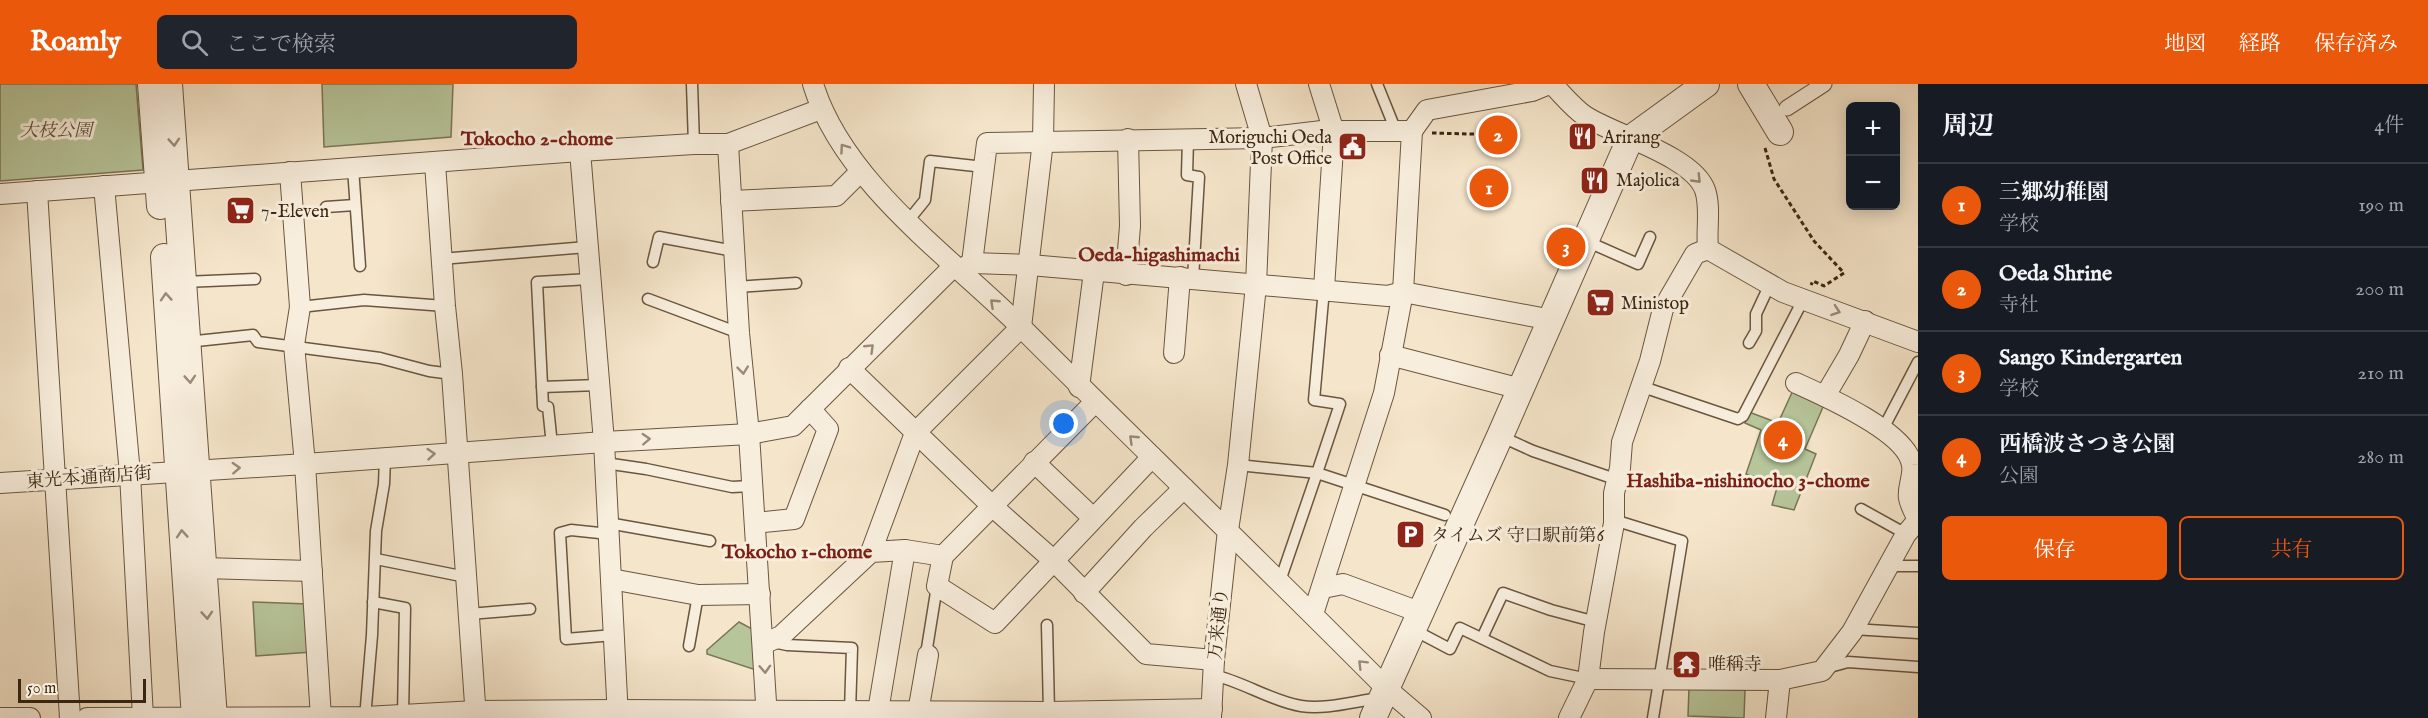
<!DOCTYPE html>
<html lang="ja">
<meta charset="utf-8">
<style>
body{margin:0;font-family:"IM FELL English","Noto Serif JP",serif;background:#20242c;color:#f1f3f6}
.controls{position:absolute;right:18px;top:18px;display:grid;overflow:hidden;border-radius:9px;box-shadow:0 3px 15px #0003}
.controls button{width:54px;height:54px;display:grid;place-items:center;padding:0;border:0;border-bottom:2px solid #363941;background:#171b24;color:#f1f3f6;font:30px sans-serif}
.scale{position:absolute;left:18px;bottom:15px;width:128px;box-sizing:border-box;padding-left:6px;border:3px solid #3b2711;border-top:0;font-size:16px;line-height:21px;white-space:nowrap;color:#3b2711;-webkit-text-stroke:4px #f8eedd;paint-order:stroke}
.you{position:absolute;left:1064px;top:340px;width:21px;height:21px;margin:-15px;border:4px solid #fff;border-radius:50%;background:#1a73e8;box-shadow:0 0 0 9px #1a73e833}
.badge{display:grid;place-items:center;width:39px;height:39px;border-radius:50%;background:#ea580c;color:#fff;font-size:20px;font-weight:700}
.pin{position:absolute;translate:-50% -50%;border:3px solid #fff;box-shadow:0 2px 6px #0006}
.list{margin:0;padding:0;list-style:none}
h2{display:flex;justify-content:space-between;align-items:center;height:78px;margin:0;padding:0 24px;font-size:26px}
h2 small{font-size:20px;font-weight:400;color:#9ea1a6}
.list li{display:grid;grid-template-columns:39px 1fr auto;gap:18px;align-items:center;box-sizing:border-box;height:84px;padding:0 24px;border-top:2px solid #363941}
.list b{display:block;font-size:22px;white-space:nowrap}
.list p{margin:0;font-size:20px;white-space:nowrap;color:#9ea1a6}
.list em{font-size:20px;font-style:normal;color:#9ea1a6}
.actions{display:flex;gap:12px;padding:18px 24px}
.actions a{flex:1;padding:14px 0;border:2px solid #ea580c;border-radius:9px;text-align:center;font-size:21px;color:#ea580c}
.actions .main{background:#ea580c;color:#fff}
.icon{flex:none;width:33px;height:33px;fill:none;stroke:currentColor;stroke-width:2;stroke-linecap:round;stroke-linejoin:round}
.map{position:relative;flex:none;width:1918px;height:634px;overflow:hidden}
header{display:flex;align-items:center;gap:36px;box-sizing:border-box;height:84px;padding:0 30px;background:#ea580c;color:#fff}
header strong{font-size:28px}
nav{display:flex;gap:33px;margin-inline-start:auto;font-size:21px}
.search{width:420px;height:54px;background:#20242c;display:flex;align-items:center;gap:15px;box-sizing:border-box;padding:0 21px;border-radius:9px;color:#9ea1a6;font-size:22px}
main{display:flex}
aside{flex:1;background:#171b24}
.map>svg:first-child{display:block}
</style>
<header>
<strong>Roamly</strong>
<div class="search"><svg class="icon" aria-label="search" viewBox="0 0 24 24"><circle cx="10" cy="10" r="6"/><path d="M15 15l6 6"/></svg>ここで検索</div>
<nav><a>地図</a><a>経路</a><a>保存済み</a></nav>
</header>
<main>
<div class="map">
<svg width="1918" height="634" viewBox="0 0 1918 634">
<rect width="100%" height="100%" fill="#f5e5ca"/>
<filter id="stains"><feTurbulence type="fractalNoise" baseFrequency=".00333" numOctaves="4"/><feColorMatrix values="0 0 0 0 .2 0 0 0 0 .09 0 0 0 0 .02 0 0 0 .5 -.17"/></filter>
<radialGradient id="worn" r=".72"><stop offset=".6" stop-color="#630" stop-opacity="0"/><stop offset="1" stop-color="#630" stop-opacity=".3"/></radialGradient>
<g fill="#b7c59a" stroke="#797656" stroke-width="1.5">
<path d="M0 0H136L143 86 0 97Z"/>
<path d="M322 0H453L451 53 324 63Z"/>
<path d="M1795 302 1826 316 1805 365 1816 370 1794 426 1772 421 1778 400 1746 390 1761 346 1745 339 1749 328 1778 339Z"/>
<path d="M253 518 308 520 312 568 256 572Z"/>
<path d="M739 538 754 546 756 586 707 570V566Z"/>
<path d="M1689 604 1745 606 1744 634 1688 632Z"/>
</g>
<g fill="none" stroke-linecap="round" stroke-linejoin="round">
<defs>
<g id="service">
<path d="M692 0 694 60"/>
<path d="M1377 0 1396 47"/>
<path d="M1188 55 1187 91 1199 93 1193 195"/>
<path d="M353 84 360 182"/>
<path d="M326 123 355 121"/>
<path d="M908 137 925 116 930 77 984 83"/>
<path d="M1586 157 1638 180 1650 153"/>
<path d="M441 175 587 163"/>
<path d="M653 178 659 153 734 167"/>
<path d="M184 198 255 195"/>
<path d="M736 203 796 199"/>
<path d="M1324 205 1314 316 1340 320 1317 389 1445 431"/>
<path d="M648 215 739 249"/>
<path d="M300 223 364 216 445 222"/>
<path d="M187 258 253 251 258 258 380 274 429 287 452 290"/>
<path d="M1749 259 1756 247V230L1770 200"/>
<path d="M1640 302 1738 335 1743 332 1803 216"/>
<path d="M542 303 599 301"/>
<path d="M1883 345 1918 278"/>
<path d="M1500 352 1533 367 1618 396"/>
<path d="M552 361 548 323 543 322 537 198 590 195"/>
<path d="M605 379 646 385 732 403 752 402"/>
<path d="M1238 381 1317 389 1280 497"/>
<path d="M1861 425 1906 450"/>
<path d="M1614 436 1682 457 1653 634"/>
<path d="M608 439 710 457"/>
<path d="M609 450 571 446 560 449 566 555 614 551"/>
<path d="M376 475 466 493"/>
<path d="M1890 482H1918"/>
<path d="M373 518 405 524 403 631"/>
<path d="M469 530 530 525"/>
<path d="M1047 541 1049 628"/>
<path d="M1853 545 1918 549"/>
<path d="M1414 546 1450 565 1460 544 1550 587 1588 595"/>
<path d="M1482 554 1503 509 1551 526 1596 538"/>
<path d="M773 558 787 561 852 564 850 628"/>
<path d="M689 562 698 511"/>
<path d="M928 571 927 564 937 502"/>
<path d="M1826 584 1848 578 1918 583"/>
<path d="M1213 591C1244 598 1271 617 1301 622 1326 626 1355 617 1380 614"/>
<path d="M365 634 372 551 376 447 384 400 385 374"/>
</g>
<path id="pedestrian" d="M1787 24 1824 0"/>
<g id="minor">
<path d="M813 0C843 99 952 174 1023 245 1144 366 1267 484 1387 605L1421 634"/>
<path d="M1319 0 1334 48 1324 205"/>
<path d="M1552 0C1562 10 1573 24 1585 32 1614 51 1693 72 1705 106 1711 123 1706 146 1708 165L1783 208 1918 258"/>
<path d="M728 60 739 249 749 350 767 634"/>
<path d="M580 67 604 358 618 634"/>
<path d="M435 79 445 222 452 290 476 634"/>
<path d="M290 88 300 223 294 261 305 380 321 634"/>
<path d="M104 102 130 390 143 633"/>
<path d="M37 107 70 634"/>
<path d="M0 110 580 67 694 60H728L821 25"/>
<path d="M731 117 836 112 861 87"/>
<path d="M972 179 987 59 1262 54 1322 47H1412L1427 26 1532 7 1549 0"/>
<path d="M961 185 972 179 1030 181 1388 212 1403 208 1552 236"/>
<path d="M1126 191 1130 142 1128 55"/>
<path d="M1174 269 1180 193"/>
<path d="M1390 271 1521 305"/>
<path d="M849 284 992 422 1053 476 1146 570 1214 576"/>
<path d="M1079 303 1094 188"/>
<path d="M1825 312 1849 271 1865 237"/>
<path d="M1034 378 1093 434"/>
<path d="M0 399 305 380 604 358 749 350 793 342 954 182"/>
<path d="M755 439 794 435 828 345 810 325"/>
<path d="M871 468 915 349 1021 243 1043 57 1044 0"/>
<path d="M943 472 937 502 995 539 1152 373"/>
<path d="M203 484 312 487"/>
<path d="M611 495 698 511 760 510"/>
<path d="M1323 504 1343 500 1422 529"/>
<path d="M1084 509 1143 444 1184 404"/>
<path d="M1313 530 1384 309 1403 208 1412 47"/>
<path d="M763 560 781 552 871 468 905 466 943 472 1095 318"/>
<path d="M1588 595 1780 596 1822 587 1852 548 1906 450 1918 436C1915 429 1910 421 1909 414 1907 404 1914 392 1912 381 1907 348 1825 312 1796 299"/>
<path d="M878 627 905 466"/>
<path d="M0 634H30"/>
<path d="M87 634 365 633 476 627 618 626 1049 628 1212 625"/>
<path d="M917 634 928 571"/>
<path d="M1211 634 1214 576 1228 446 1238 381 1256 201 1262 54 1246 0"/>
<path d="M1569 634 1588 595 1594 548 1614 439V409L1620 384 1622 358 1650 277 1663 225 1695 170 1708 165"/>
<path d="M1776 634 1780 596"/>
</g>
<g id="tertiary">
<path d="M151 0 160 122"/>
<path d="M169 0 214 634"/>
<path d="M1751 0 1780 48"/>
<path d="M164 173 195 634"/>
<path d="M1373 634 1500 352 1630 55 1706 0"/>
</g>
</defs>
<use href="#service" stroke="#6a563f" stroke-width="13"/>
<use href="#pedestrian" stroke="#6a563f" stroke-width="17"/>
<use href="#minor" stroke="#6a563f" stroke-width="22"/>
<use href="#tertiary" stroke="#6a563f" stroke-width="28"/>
<g stroke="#3b2711" stroke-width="3" stroke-dasharray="4.5 3" stroke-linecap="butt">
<path d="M1432 49 1508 51"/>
<path d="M1765 64 1774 95 1814 157 1844 189 1824 202 1813 197 1811 201"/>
</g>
<use href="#service" stroke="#f8eedd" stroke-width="10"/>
<use href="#pedestrian" stroke="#f8eedd" stroke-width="15"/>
<use href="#minor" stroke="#f8eedd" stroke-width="20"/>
<use href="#tertiary" stroke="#f8eedd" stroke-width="26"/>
</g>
<defs><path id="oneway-chevron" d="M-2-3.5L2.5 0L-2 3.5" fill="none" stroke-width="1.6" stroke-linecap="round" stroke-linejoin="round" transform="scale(1.5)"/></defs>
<g stroke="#9a8a77">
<use href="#oneway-chevron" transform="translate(174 58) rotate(86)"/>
<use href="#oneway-chevron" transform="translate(844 64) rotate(-125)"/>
<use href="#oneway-chevron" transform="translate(1697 95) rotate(46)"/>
<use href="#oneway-chevron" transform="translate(166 213) rotate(-94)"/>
<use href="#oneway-chevron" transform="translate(994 219) rotate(-137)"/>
<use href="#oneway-chevron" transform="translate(1836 227) rotate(19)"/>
<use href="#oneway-chevron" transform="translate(870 264) rotate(-44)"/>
<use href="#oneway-chevron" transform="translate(743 286) rotate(84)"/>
<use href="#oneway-chevron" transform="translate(190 295) rotate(86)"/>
<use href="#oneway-chevron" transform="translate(646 355) rotate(-3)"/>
<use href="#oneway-chevron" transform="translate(1133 355) rotate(-136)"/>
<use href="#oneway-chevron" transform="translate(431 370) rotate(-5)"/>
<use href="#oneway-chevron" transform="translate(236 384) rotate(-3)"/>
<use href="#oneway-chevron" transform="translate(182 450) rotate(-94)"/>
<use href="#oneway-chevron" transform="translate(207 531) rotate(86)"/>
<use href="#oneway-chevron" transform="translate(1362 580) rotate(-135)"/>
<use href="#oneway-chevron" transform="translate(765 585) rotate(87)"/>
</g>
<defs>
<symbol id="restaurant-square" viewBox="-11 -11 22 22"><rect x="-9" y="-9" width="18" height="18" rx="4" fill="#8f2418" stroke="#f8eedd"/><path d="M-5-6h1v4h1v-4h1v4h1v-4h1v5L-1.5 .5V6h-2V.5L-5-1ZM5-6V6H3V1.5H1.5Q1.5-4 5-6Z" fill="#fff"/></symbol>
<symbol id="civic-square" viewBox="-11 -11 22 22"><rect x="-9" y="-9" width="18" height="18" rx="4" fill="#8f2418" stroke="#f8eedd"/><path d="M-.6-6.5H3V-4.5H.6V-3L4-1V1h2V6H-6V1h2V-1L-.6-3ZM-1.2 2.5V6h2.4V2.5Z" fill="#fff"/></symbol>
<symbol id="supermarket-square" viewBox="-11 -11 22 22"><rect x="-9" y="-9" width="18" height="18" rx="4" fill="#8f2418" stroke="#f8eedd"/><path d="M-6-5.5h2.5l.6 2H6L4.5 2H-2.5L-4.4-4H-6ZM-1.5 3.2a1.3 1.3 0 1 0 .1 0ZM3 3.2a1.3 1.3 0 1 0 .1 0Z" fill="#fff"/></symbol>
<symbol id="parking-square" viewBox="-11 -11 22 22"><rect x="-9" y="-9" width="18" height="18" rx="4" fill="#8f2418" stroke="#f8eedd"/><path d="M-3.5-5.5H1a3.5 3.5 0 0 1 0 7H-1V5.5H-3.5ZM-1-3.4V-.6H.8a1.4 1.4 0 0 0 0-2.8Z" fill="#fff"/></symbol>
<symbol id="temple-square" viewBox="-11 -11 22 22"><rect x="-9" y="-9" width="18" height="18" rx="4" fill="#8f2418" stroke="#f8eedd"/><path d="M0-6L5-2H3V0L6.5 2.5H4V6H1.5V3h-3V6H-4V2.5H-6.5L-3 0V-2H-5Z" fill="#fff"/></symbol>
</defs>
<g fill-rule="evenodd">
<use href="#restaurant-square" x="1566" y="36" width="33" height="33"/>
<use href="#civic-square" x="1336" y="46" width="33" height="33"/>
<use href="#restaurant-square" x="1578" y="80" width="33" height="33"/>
<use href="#supermarket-square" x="224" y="110" width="33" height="33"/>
<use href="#supermarket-square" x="1584" y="202" width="33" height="33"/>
<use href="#parking-square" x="1394" y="434" width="33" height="33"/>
<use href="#temple-square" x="1670" y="564" width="33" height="33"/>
</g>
<g text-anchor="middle" stroke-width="6" stroke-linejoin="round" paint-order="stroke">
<g font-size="18" font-style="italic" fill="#5a4e33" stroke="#f8eedd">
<text x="56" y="52">大枝公園</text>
</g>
<g font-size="18" fill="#3b2711" stroke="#f8eedd" text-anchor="start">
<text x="1332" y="59" text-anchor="end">Moriguchi Oeda<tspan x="1332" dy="21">Post Office</tspan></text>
<text x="1603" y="59">Arirang</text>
<text x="1616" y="102">Majolica</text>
<text x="261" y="133">7-Eleven</text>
<text x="1621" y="225">Ministop</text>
<text x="1431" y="457">タイムズ 守口駅前第6</text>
<text x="1708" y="586">唯稱寺</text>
</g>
<g font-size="18" fill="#3b2711" stroke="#f8eedd">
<text transform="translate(89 393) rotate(-4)" y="6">東光本通商店街</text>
<text transform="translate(1218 540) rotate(-84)" y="6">万来通り</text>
</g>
<g font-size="20" font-weight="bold" fill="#7a1f14" stroke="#f8eedd">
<text x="537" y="61">Tokocho 2-chome</text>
<text x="1159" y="177">Oeda-higashimachi</text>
<text x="1748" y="403">Hashiba-nishinocho 3-chome</text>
<text x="797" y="474">Tokocho 1-chome</text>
</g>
</g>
<rect width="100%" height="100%" filter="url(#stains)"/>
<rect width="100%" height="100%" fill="url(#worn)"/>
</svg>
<div class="controls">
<button>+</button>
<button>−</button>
</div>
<div class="scale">50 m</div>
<div class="you"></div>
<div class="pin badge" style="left:1489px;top:104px">1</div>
<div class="pin badge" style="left:1498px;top:51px">2</div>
<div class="pin badge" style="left:1566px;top:163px">3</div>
<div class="pin badge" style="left:1783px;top:356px">4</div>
</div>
<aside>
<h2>周辺<small>4件</small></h2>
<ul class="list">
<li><span class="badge">1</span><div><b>三郷幼稚園</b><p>学校</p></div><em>190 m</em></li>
<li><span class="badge">2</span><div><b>Oeda Shrine</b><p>寺社</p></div><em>200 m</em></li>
<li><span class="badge">3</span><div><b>Sango Kindergarten</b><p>学校</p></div><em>210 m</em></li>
<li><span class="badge">4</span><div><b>西橋波さつき公園</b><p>公園</p></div><em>280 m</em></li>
</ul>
<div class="actions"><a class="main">保存</a><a>共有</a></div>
</aside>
</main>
